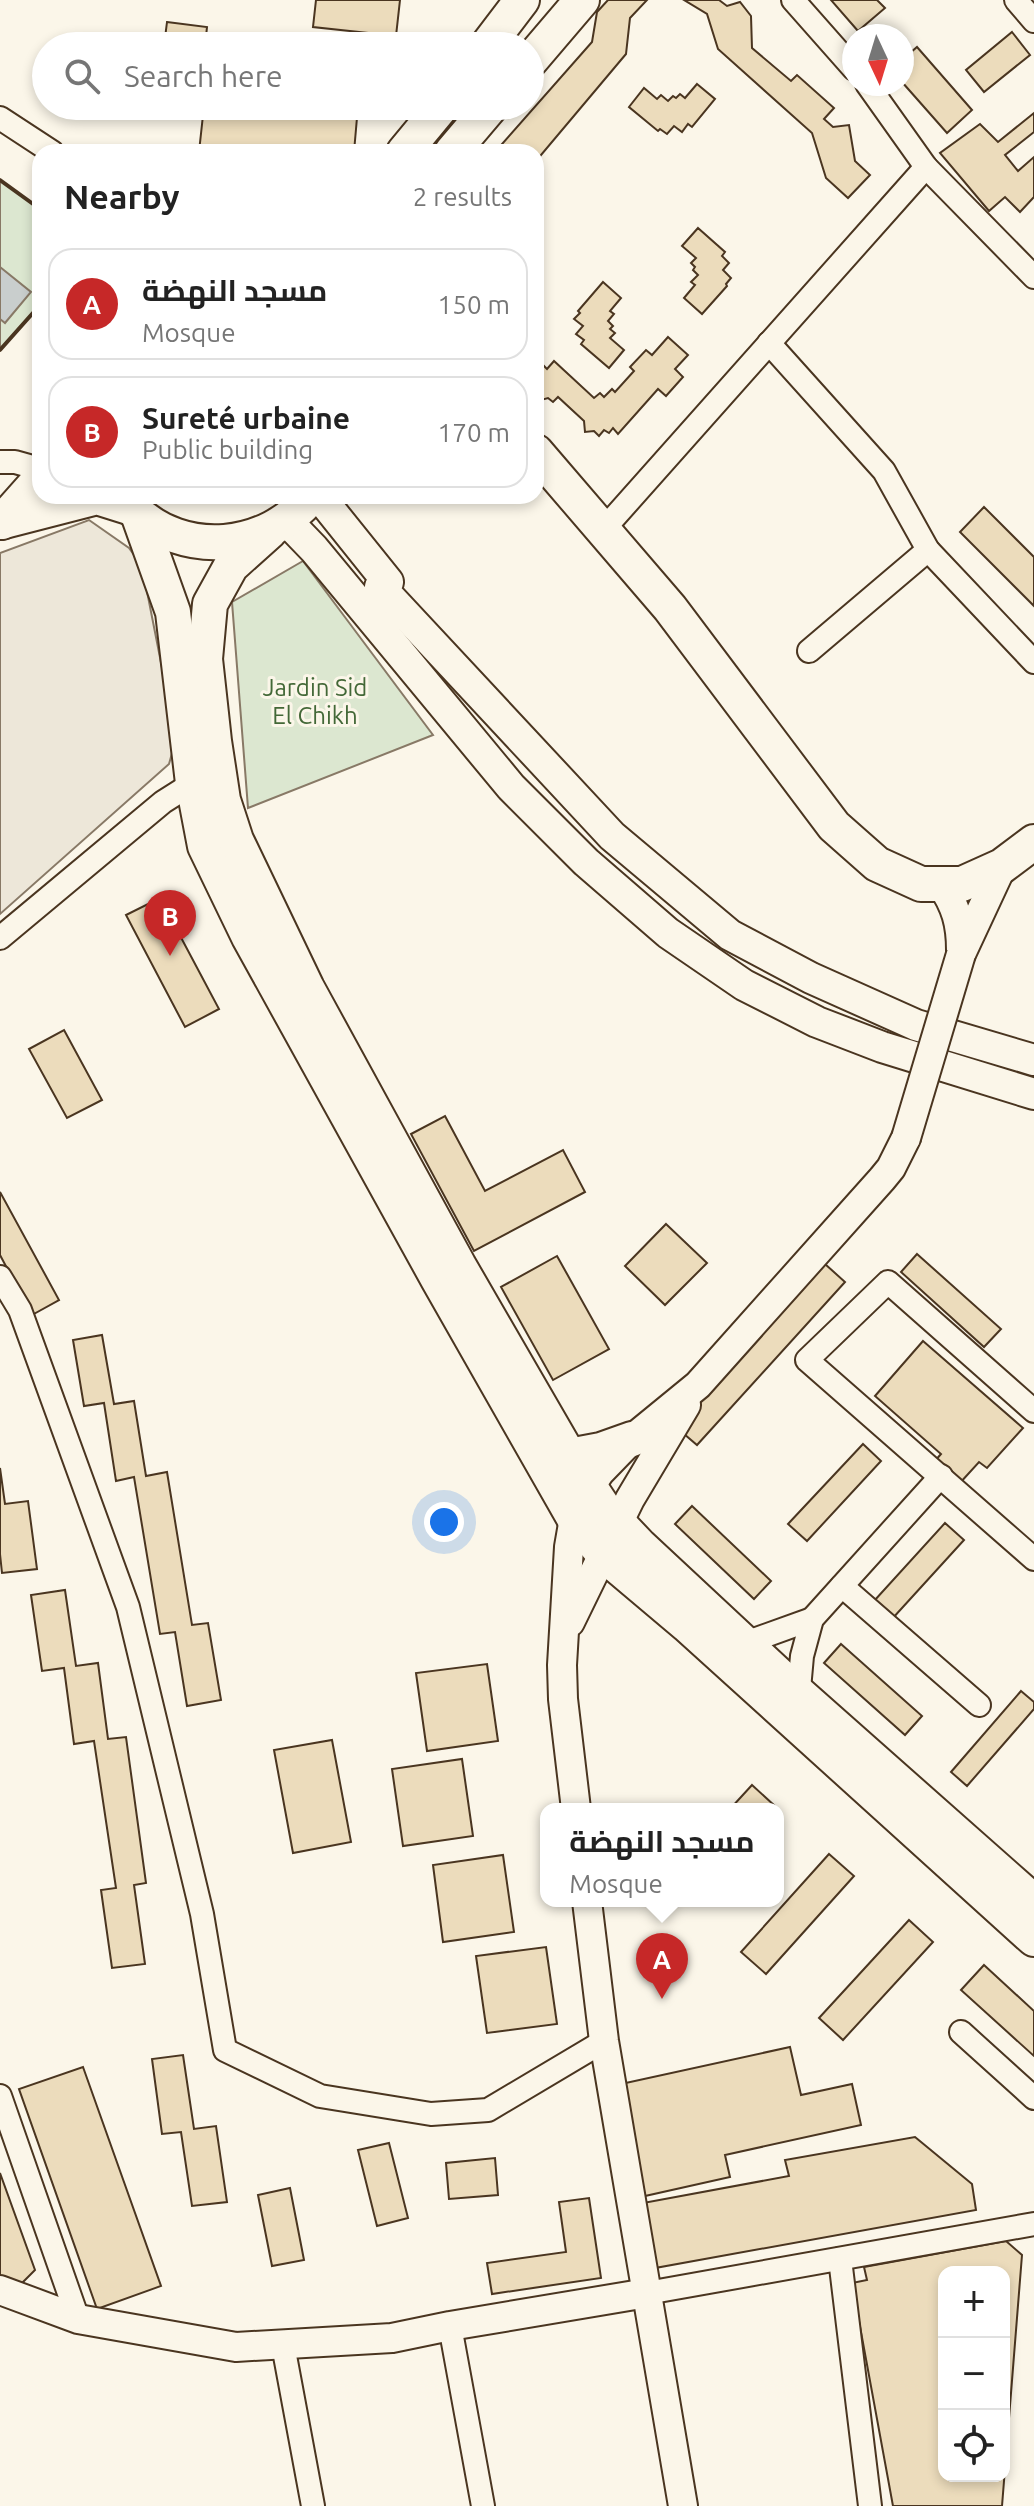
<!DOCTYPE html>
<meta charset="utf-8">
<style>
body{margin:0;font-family:Ubuntu,Cairo,sans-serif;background:#f6f6f6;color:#222}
.controls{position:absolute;right:24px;bottom:24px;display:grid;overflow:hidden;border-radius:16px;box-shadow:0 4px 12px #0003}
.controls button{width:72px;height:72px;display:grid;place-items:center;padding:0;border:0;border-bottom:2px solid #e0e0e0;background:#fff;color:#222;font:40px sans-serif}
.compass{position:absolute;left:842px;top:24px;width:72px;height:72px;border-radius:50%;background:#fff;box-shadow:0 4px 12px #0003;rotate:176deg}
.you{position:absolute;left:444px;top:1522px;width:28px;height:28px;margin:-20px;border:6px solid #fff;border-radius:50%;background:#1a73e8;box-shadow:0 0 0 12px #1a73e833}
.badge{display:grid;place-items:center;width:52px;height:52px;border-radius:50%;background:#c62828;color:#fff;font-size:26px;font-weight:700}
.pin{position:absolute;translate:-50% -66px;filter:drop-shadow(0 2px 4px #0008)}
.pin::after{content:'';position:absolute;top:42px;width:28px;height:24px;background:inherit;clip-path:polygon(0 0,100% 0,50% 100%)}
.popup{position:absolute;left:540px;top:1803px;width:244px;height:104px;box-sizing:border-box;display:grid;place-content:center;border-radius:16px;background:#fff;filter:drop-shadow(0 2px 6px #0005);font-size:26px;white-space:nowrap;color:#767676}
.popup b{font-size:30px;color:#222}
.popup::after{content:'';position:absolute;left:50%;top:100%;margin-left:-16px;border:16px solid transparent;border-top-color:#fff}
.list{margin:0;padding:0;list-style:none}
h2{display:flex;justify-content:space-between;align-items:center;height:104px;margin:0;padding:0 32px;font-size:34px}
h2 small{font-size:26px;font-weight:400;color:#767676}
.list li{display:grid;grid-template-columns:52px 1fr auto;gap:24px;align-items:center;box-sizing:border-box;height:112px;margin:0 16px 16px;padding:0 16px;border:2px solid #e0e0e0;border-radius:24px}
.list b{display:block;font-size:30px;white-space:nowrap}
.list p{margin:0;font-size:26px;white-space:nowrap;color:#767676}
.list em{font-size:26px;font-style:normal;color:#767676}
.icon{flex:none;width:44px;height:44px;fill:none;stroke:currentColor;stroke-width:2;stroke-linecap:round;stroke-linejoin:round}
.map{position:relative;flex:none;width:1034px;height:2506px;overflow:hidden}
.search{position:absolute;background:#fff;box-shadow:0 4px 12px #0003;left:32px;top:32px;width:512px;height:88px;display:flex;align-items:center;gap:20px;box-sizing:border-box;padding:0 28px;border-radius:44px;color:#767676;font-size:30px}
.panel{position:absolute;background:#fff;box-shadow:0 4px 12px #0003;left:32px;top:144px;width:512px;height:360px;border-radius:24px}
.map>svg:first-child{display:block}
</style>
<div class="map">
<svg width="1034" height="2506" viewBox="0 0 1034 2506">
<rect width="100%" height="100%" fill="#fbf6e9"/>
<g fill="#dce7d0" stroke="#887966" stroke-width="2">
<path d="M0 180 40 209V305L0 350Z"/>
<path d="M303 561 433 735 248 808 232 602Z"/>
</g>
<path fill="#ede7d9" stroke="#887966" stroke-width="2" d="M89 520 129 548 142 566 176 739 169 764 0 914V553Z"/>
<path fill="#c9cecd" stroke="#887966" stroke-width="2" d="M0 267 31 292 5 323 0 319Z"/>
<g fill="#ecdcbc" stroke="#4a3520" stroke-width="2" fill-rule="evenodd">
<path d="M316 0H400L396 36 313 27Z"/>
<path d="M608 0H647L630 18 626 54 536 161V152H495L592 42 597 12Z"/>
<path d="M684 0H719L727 6 740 2 751 16 752 48 791 81 797 75 834 108 824 119 833 127 849 125 855 161 870 175 848 198 826 178 812 133 718 49 707 14Z"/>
<path d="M831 0H877L885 8 858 31Z"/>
<path d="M167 22 207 27 205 46H164Z"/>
<path d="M1012 32 1030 55 984 92 966 70Z"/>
<path d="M917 47 972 110 947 133 902 82V60Z"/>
<path d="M697 84 715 99 692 127 688 124 682 132 674 126 667 134 660 129 658 131 629 107 644 88 657 99 661 95 668 101 673 96 676 98 680 94 685 98Z"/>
<path d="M204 106H358L354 152H199Z"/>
<path d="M1034 113V132L1005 155 1018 171 1034 157V197L1020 212 1005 197 989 211 940 153 980 124 998 142Z"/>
<path d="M698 228 725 252 722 256 729 263 723 270 731 278 726 284 727 286 702 314 684 298 695 285 691 282 698 275 693 270 695 267 691 263 696 258 682 246Z"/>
<path d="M603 282 621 298 610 311 614 314 608 321 613 326 610 329 615 333 610 338 624 350 609 368 581 344 584 340 576 334 583 326 574 319 580 313 578 311Z"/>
<path d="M668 337 688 355 675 369 683 377 666 396 658 389 618 434 613 428 609 433 604 430 599 436 594 431 585 432 584 421 558 397 553 402 548 398 537 401 536 404V364L539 361 547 369 554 361 594 398 600 393 604 397 612 389 615 392 634 371 630 367 646 350 652 355Z"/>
<path d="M984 507 1034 557V606L960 532Z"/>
<path d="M160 898 219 1009 185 1027 126 915Z"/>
<path d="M64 1030 102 1100 67 1118 29 1049Z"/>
<path d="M445 1116 485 1191 563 1150 585 1192 474 1251 411 1134Z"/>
<path d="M0 1192 59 1300 32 1315 0 1255Z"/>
<path d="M666 1224 707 1263 665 1305 625 1266Z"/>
<path d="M917 1254 1001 1329 984 1347 901 1272Z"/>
<path d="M557 1256 609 1349 553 1380 501 1287Z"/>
<path d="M825 1264 845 1282 697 1445 677 1428Z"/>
<path d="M102 1335 114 1404 134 1401 146 1476 167 1472 192 1625 208 1623 221 1700 187 1706 175 1632 160 1634 134 1477 116 1481 104 1403 84 1406 73 1340Z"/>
<path d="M923 1341 1023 1428 987 1468 979 1462 959 1484 934 1462 941 1454 875 1396Z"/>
<path d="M863 1444 881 1461 807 1541 788 1524Z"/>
<path d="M0 1468 5 1504 28 1501 37 1569 2 1573 0 1554Z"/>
<path d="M692 1506 771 1581 754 1599 675 1524Z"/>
<path d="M945 1523 964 1540 892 1619 874 1601Z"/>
<path d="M65 1590 76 1666 98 1663 108 1739 126 1737 146 1883 134 1885 145 1964 112 1968 101 1890 116 1888 94 1741 74 1744 64 1668 42 1671 31 1595Z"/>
<path d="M841 1644 922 1716 905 1735 824 1663Z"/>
<path d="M487 1664 498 1741 427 1751 416 1673Z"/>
<path d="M1021 1691 1034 1702V1709L967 1786 951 1772Z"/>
<path d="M332 1740 351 1842 293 1853 274 1750Z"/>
<path d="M462 1759 473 1836 403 1846 392 1769Z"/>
<path d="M752 1785 776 1807 775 1809H730Z"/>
<path d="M829 1854 854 1876 766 1974 741 1952Z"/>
<path d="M503 1855 514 1932 443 1942 433 1865Z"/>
<path d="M909 1920 933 1942 843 2040 819 2018Z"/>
<path d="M546 1947 557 2024 487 2033 476 1956Z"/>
<path d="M984 1965 1034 2011V2056L961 1990Z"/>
<path d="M790 2047 801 2095 852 2084 861 2125 725 2155 730 2177 645 2196 621 2084Z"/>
<path d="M183 2055 194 2129 216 2126 227 2202 192 2206 181 2132 162 2134 152 2059Z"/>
<path d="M83 2067 161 2286 97 2309 19 2089Z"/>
<path d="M915 2137 972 2184 976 2210 655 2268 643 2203 789 2176 785 2160Z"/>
<path d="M389 2143 408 2218 377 2226 358 2150Z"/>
<path d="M495 2158 498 2195 449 2199 446 2163Z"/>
<path d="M0 2173 35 2270 19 2286 0 2280Z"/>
<path d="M290 2188 304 2260 272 2266 258 2195Z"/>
<path d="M589 2198 601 2278 492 2294 487 2263 566 2252 559 2202Z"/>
<path d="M1006 2241 1022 2255 1002 2506H893L852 2283 867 2280 864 2267ZM944 2272H1004V2476H944Z"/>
</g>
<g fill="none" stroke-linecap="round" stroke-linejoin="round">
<defs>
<g id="minor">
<path d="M793 0 854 69"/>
<path d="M1016 0 1034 21"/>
<path d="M867 84 926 167 1034 277"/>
<path d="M0 118 52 152"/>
<path d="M769 343 884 471 928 550 1034 662"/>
<path d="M0 462H15L40 469"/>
<path d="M603 530 926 167"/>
<path d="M809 651 928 550"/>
<path d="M0 938 163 802 193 783"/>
<path d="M0 1277 20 1310 128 1607 202 1914 225 2050 320 2096 431 2114 488 2110 604 2041"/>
<path d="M1034 1411 888 1282 807 1360 1034 1559"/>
<path d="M842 1586 979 1705"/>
<path d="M734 1647 812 1619"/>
<path d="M798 1700 802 1656 812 1619 941 1476"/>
<path d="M961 2032 1034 2098"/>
<path d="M0 2096 78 2319"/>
<path d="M840 2259 870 2506"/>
<path d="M647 2293 1034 2224"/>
<path d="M450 2326 483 2506"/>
<path d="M283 2345 313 2506"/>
</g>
<g id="tertiary">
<path d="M941 884C956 906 961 924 961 950"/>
<path d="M961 954 1002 866"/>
<path d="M570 1622 630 1499 686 1405"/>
<path d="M576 1809 563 1699 562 1665 569 1547 574 1518 579 1503 600 1472 632 1439 698 1385 882 1179 891 1168 906 1138"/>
<path d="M587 1901 604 2041 683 2506"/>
<path d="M0 2290 78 2319 236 2347 392 2338 450 2326 647 2293"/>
</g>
<g id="secondary">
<path d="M319 496 388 582 380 587 612 836 730 935 811 978 916 1025 1034 1060"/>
<path d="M287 521 314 549 511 787 586 862 668 933 744 985 817 1022 882 1047 1034 1094"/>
</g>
<g id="primary">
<path d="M487 46 522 0"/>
<path d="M530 61 582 0"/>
<path d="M404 152 442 106"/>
<path d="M452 152 491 106"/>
<path d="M536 452 670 608 834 826 877 864 921 884H962L1002 866 1034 842"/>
<path d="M133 509C183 559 268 551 311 496"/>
<path d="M138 514 173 612 193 783 205 846 249 937 438 1279 574 1518 604 1555 687 1625 1034 1939"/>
<path d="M0 522 97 497 132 508"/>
<path d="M2 522 40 479"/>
<path d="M270 531 231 566 210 604 205 659 214 741 223 800 236 840 307 988 459 1266 569 1456 603 1507 640 1546 798 1693 1034 1902"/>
<path d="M569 1456 601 1450 632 1439"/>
</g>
</defs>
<use href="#minor" stroke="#4a3520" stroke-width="26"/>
<use href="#tertiary" stroke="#4a3520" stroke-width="32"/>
<use href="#secondary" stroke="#4a3520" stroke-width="34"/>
<use href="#primary" stroke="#4a3520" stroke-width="38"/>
<use href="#minor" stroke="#fbf6e9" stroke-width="22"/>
<use href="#tertiary" stroke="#fbf6e9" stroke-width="28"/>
<use href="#secondary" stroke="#fbf6e9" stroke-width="30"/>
<use href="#primary" stroke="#fbf6e9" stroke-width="34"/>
<defs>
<path id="tertiary-bridge" d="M906 1138 961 954"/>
</defs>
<use href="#tertiary-bridge" stroke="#4a3520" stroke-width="32" stroke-linecap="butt"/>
<use href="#tertiary-bridge" stroke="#fbf6e9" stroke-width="28"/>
<g stroke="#4a3520" stroke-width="4">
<path d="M0 180 40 209"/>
<path d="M0 350 40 305"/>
</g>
</g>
<g text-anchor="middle" stroke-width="6" stroke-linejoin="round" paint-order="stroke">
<g font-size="24" fill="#436837" stroke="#fbf6e9">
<text x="315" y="696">Jardin Sid<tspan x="315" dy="28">El Chikh</tspan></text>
</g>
</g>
</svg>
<div class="controls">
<button>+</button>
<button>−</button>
<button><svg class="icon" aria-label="locate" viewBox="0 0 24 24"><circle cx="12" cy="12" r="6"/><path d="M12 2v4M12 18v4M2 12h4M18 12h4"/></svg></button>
</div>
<svg class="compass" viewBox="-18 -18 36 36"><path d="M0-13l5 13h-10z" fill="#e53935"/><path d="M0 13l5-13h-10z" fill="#767676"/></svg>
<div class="you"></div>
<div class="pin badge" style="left:662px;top:1999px">A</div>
<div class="popup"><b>مسجد النهضة</b>Mosque</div>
<div class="pin badge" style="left:170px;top:956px">B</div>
<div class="search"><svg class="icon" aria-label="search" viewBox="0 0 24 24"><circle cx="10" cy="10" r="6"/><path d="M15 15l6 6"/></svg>Search here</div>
<section class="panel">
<h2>Nearby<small>2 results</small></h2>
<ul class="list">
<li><span class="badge">A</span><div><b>مسجد النهضة</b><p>Mosque</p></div><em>150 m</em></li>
<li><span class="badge">B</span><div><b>Sureté urbaine</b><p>Public building</p></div><em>170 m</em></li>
</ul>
</section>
</div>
